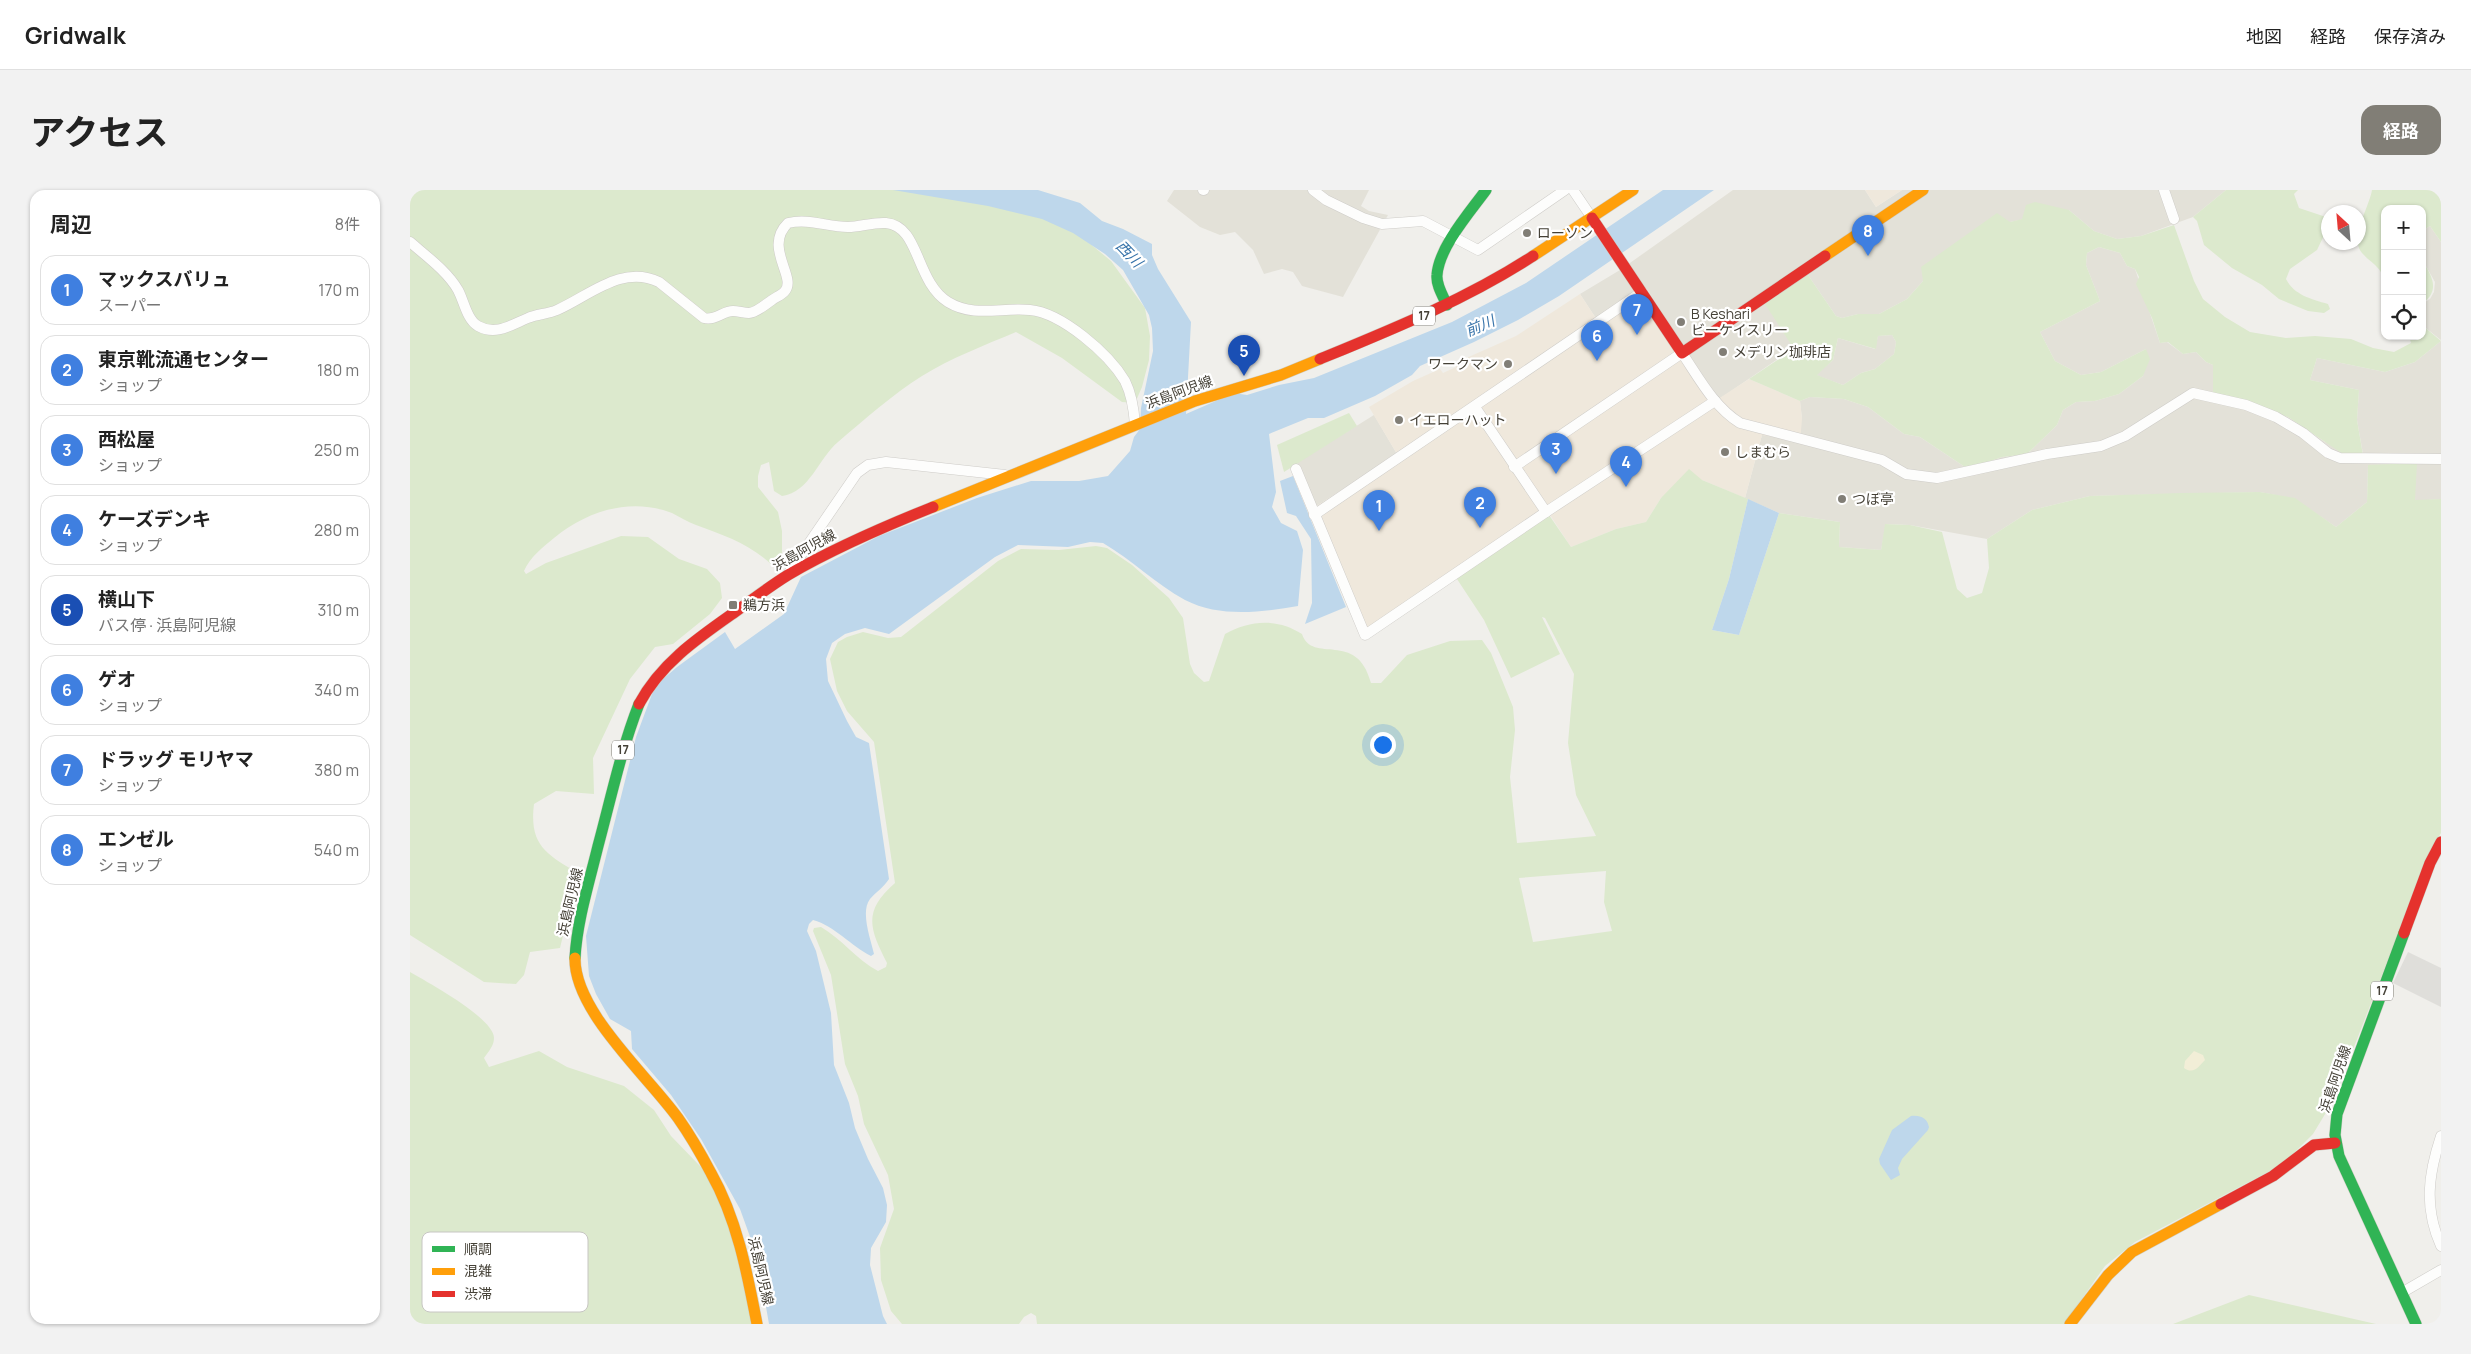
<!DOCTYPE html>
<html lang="ja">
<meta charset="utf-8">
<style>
body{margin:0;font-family:Manrope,"Noto Sans JP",sans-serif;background:#f2f2f2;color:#222}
.controls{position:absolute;right:15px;top:15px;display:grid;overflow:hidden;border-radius:10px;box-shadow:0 1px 4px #0004}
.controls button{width:45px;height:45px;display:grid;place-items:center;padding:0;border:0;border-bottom:1px solid #e0e0e0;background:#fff;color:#222;font:25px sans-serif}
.compass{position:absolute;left:1911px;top:15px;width:45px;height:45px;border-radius:50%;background:#fff;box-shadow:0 1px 4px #0004;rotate:334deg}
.you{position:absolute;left:972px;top:554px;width:18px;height:18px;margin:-12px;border:4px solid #fff;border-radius:50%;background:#1a73e8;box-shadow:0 0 0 8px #1a73e833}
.badge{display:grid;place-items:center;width:32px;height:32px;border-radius:50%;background:#817e76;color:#fff;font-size:16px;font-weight:700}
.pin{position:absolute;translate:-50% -41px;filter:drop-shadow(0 1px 2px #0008)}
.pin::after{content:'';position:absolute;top:26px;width:18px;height:15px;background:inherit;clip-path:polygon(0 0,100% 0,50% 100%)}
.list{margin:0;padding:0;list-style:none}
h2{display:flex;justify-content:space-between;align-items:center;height:65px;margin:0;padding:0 20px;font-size:21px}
h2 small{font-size:16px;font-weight:400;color:#767676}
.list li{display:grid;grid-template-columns:32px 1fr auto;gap:15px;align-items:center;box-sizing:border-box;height:70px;margin:0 10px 10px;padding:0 10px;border:1px solid #e0e0e0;border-radius:15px}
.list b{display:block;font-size:19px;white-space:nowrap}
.list p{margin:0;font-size:16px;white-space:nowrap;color:#767676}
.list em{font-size:16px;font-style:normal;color:#767676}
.icon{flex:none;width:28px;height:28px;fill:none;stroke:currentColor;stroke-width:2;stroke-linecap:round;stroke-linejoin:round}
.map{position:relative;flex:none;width:2031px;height:1134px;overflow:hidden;border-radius:15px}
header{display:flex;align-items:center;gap:30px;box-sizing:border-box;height:70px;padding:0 25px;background:#fff;border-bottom:1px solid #e0e0e0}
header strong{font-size:24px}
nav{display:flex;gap:28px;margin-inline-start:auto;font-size:18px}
.intro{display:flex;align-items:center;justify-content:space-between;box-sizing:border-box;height:120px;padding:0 30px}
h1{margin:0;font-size:35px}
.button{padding:12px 22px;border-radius:15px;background:#817e76;color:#fff;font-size:18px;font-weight:700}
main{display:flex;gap:30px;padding:0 30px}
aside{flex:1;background:#fff;border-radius:15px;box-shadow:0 1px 4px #0004}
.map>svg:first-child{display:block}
</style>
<header>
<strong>Gridwalk</strong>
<nav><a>地図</a><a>経路</a><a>保存済み</a></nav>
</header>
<div class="intro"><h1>アクセス</h1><a class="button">経路</a></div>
<main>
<aside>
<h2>周辺<small>8件</small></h2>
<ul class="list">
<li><span class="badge" style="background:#3f7fe0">1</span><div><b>マックスバリュ</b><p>スーパー</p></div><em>170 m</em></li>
<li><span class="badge" style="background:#3f7fe0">2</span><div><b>東京靴流通センター</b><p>ショップ</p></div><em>180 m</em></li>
<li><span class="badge" style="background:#3f7fe0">3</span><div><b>西松屋</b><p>ショップ</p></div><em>250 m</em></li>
<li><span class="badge" style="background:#3f7fe0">4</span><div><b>ケーズデンキ</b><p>ショップ</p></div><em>280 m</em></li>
<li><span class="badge" style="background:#1a4fb4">5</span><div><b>横山下</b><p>バス停 · 浜島阿児線</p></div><em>310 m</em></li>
<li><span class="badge" style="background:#3f7fe0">6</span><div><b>ゲオ</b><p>ショップ</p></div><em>340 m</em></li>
<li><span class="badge" style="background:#3f7fe0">7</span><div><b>ドラッグ モリヤマ</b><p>ショップ</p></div><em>380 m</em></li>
<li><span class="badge" style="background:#3f7fe0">8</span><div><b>エンゼル</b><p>ショップ</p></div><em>540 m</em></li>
</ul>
</aside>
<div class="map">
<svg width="2031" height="1134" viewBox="0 0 2031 1134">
<rect width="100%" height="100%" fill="#f0efeb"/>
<g fill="#e3e1d8">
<path d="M764 0H959L951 16 959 21 978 25 933 107 892 96 883 82 872 79 854 84 843 60 825 42 810 45 790 37 757 11Z"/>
<path d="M1323 0H1455L1466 17 1492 0H1816L1783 27 1731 46 1707 49 1684 41 1659 20 1600 32 1513 91 1497 109 1469 124H1448L1432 128 1426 126 1398 85 1384 158 1308 210 1237 99 1235 97 1187 130 1170 104 1210 80Z"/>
<path d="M2020 36 2031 52V150L2012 135V114L2020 109 2024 102 2025 92 2012 69V41Z"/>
<path d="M1689 57 1710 63 1717 76 1725 79 1750 153 1757 152 1773 164 1786 162 1796 172 1803 175 1804 204 1878 227 1915 252 1953 264 1947 230 1949 200 1900 190 1907 168 1975 182 2005 172 2031 151V309L2005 311 1958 275 1957 312 1926 337 1885 309 1850 302 1680 306 1622 320 1577 349 1500 335 1476 334 1471 360 1429 357 1430 332 1369 323 1335 308 1352 245 1392 229 1390 211 1400 207 1434 209 1458 217 1494 244 1510 247 1558 279 1592 267 1617 264 1647 235 1653 220 1666 212 1685 211 1709 204 1733 186 1736 159 1691 182 1671 185 1645 171 1630 142 1690 111 1676 75 1677 63Z"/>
<path d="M1482 145 1486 152 1484 164 1465 179 1451 183 1433 195 1406 185 1423 170 1428 148 1465 159 1468 146Z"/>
<path d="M964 225 987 264 905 317 887 273Z"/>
</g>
<g fill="#efe8dc">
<path d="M1455 0H1492L1466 17Z"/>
<path d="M1235 97 1308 209 1339 189 1390 211 1392 229 1390 252 1352 245 1335 308 1292 290 1251 308 1236 332 1206 339 1161 357 1140 325 957 442 905 317 987 264 959 217 1003 191 1030 179 1033 183 1046 177 1045 173 1106 146 1170 104 1187 130Z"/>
</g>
<g fill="#dce9cd" fill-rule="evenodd">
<path d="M0 0H571L666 42 701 71 735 118 740 146 739 170 732 197 725 213 712 212 652 168 606 142C575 155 541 168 512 186 482 205 455 229 428 252 408 269 400 302 372 306L364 301 359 272 351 275 348 286V297L368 322 372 341V363L363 376C340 354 316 346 286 335 278 332 270 327 262 323 220 307 177 321 144 348 133 357 120 367 114 381L116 384 136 373 211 346 238 347 269 369 297 379 310 393 312 408 300 424 263 454 245 457 220 489 183 568 184 604 146 601 124 614C119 655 136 664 168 683L150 758 120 762 114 785 106 794 74 792 0 745Z"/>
<path d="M1816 0H1888L1884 4 1889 18 1916 27 1918 37 1907 60 1880 79 1876 89C1884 105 1901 109 1918 114L1920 119 1914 123 1898 121 1869 109 1852 95 1822 78 1794 55 1787 31 1783 27Z"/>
<path d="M1962 0H2031V52L2020 36 2012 41V19H1975V90C1969 75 1962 74 1952 63 1939 48 1959 18 1962 0Z"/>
<path d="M1625 12 1659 20 1684 41 1707 49 1731 46 1764 35 1784 91 1793 109 1815 127 1840 142 1876 148 1905 146 1941 149 1963 158 1984 162 2001 153 1999 146H2012V135L2031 151 2005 172 1975 182 1907 168 1900 190 1949 200 1947 230 1953 265 1933 264 1878 227 1803 204V175L1796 172 1786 162 1773 164 1758 152 1750 153 1742 128 1726 94 1729 87 1725 79 1717 76 1710 63 1689 57 1677 63 1676 75 1690 111 1630 142 1645 171 1671 185 1691 182 1736 159 1740 169 1733 186 1709 204 1685 211 1666 212 1653 220 1647 235 1617 264 1592 267 1558 279 1510 247 1494 244 1458 217 1434 209 1400 207 1390 211 1339 189 1384 159 1355 114 1398 85 1426 126 1432 128 1448 124H1469L1497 109 1513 91 1511 77 1587 23 1600 32 1612 29 1616 15ZM1482 145 1486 152 1484 164 1465 179 1451 183 1433 195 1407 185 1423 170 1428 148 1466 159 1468 146Z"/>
<path d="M2012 69C2022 87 2031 100 2012 114Z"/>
<path d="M939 223 947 236 874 282 867 255Z"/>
<path d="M2007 273 2005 310 2031 309V643L2021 659 1923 911 1903 944 1873 974 1725 1052 1695 1076 1654 1134H627L626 1126 621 1123 614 1127 609 1134H492L481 1121 471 1090 470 1058 484 1019 478 985 454 934 448 906 435 874 421 785 403 741 404 738 411 737C432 749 447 770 468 781L476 777 477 773C459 738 453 721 485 693L464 552 437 521 427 501 420 469 428 452 437 447 453 442 478 448 491 447 588 371 611 359 649 360 686 356 697 358 722 375 759 408 773 428 780 474 784 483 794 492 799 491 815 444C840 430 867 428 892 444 902 475 947 439 961 493H971L997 465 1040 451 1072 450 1081 463 1103 517 1105 540 1100 587 1107 653 1186 646 1166 605 1158 553 1164 484 1135 428 1132 427 1150 464 1101 488 1074 430 1045 386 1139 325 1161 357 1206 339 1236 332 1251 308 1279 279 1292 290 1338 309 1319 389 1302 440 1329 445 1369 323 1430 332 1429 357 1471 360 1475 334 1500 335 1532 342 1547 399 1557 408 1572 403 1579 378 1577 349 1622 320 1680 306 1771 303 1850 302 1885 308 1926 337 1957 312 1958 275ZM1196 681 1194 712 1202 741 1123 752 1109 688Z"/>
<path d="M0 782C17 792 84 828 84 848 84 856 78 862 74 868L79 877 129 861 157 877 214 896 244 920 261 946 290 976 312 1006 350 1134H0Z"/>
<path d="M1839 1105 1966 1134H1763Z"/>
</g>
<path fill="#f2eed7" d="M1784 861 1793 865 1795 870C1789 876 1784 885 1774 878L1775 871Z"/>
<path fill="#dfdeda" d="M1998 762 2031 778V817L1983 793Z"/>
<g fill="#bed7eb">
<path d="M483 0H628L670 13 692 31 713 39 742 54V65L748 79 781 132 776 224 824 203 837 205 869 195 904 188 1042 132 1116 93 1253 0H1304L1149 106 1108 130 1064 152 1010 176 1002 185 965 206 914 228H898L859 244 866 302 862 317 871 333 887 341 893 360 888 416C852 422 810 428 775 410 746 394 722 370 693 353L680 352 658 357 608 355 585 367 479 444 455 438 435 444 422 453 416 469 418 491 437 531 446 547 459 553 479 689C474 697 466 702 460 709 450 722 461 750 464 764L461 766C441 756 425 736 403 730L399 734 397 741 406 761 421 823 424 875 439 913 445 938 458 969 473 998 477 1015 476 1032 461 1058 460 1075 473 1126 477 1134H359L347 1066 330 1019 291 949 261 905 222 859 221 841 200 829 186 804 179 786 176 746 226 547 245 496 267 477 315 442 325 459 374 424 391 387 469 346 567 308 621 291H669L698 286 720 261 724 247 730 239 731 218 743 161 742 138 739 125 713 80 695 64 663 43 632 29 578 16Z"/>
<path d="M883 286 936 417 895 434 902 413 901 349 886 326 877 323 870 291Z"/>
<path d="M1338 309 1369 323 1329 445 1302 440 1319 389Z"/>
<path d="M1501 926C1511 925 1517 928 1519 937L1518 940 1492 969 1488 978 1490 985 1481 990 1470 974 1469 969 1482 940Z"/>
</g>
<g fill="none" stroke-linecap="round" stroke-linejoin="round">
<defs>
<g id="street">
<path d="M793 0H794"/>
<path d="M903 0 916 10 953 28 972 34 1013 31 1068 60 1155 0"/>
<path d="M1163 0 1182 28"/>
<path d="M1754 0 1764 29"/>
<path d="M0 52C16 66 37 81 48 100 54 111 57 130 68 136 86 146 101 135 118 128 127 124 138 124 147 120 179 106 212 74 249 92L294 128C305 131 313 121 323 121 328 121 334 123 339 123 346 123 356 114 362 110 366 107 372 105 375 101 387 87 353 57 378 33 399 28 417 37 438 37 450 37 463 32 476 33 510 36 505 91 538 112 564 128 592 117 620 120 652 123 699 164 715 191 722 205 724 220 725 235"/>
<path d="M1065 217 1136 322"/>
<path d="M1104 277 1272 163C1289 188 1304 217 1330 233L1472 270 1496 284 1527 288 1637 264 1691 256 1715 246 1783 203 1836 215 1866 227 1893 243 1918 263 1930 268 2031 269"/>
<path d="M886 279 955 445 1136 322 1305 211"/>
<path d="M904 325 1232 102"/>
<path d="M380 381 447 283 458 275 476 272 595 285"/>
<path d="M2031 946C2018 985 2014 1018 2031 1056"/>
<path d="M1993 1102 2031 1080"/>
</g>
<g id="fast">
<path d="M1037 115C1033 106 1026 95 1027 85 1029 57 1060 22 1076 0"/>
<path d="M1994 743 1927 924 1925 945 1929 966 2006 1134"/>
<path d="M165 768C167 731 179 693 188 656 201 608 211 560 229 514"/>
</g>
<g id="slow">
<path d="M1123 66 1223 0"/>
<path d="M1415 66 1513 0"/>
<path d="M523 317 785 211 871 185 910 169"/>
<path d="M165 768C164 821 237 885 268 928 280 945 291 964 301 983 327 1029 337 1082 347 1134"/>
<path d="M1660 1134 1698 1085 1722 1062 1811 1014"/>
</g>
<g id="jam">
<path d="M1182 28 1272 163 1415 66"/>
<path d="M910 169C983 139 1057 109 1123 66"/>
<path d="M229 514C251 473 288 448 325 422 342 410 360 396 378 385 424 358 473 337 523 317"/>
<path d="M1994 743 2020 673 2031 652"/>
<path d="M1811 1014 1863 986 1904 955 1925 953"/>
</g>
</defs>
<use href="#street" stroke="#ceccc8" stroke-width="11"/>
<use href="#fast" stroke="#ceccc2" stroke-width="12"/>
<use href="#slow" stroke="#ceccc2" stroke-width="12"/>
<use href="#jam" stroke="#ceccc2" stroke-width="12"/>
<use href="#street" stroke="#fdfdfc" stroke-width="10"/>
<use href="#fast" stroke="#30b455" stroke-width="11"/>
<use href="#slow" stroke="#ff9f0a" stroke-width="11"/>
<use href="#jam" stroke="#e5322d" stroke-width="11"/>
</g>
<g fill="#817e76" stroke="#fff" stroke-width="2">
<circle cx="1117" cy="43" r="5"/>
<circle cx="1271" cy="132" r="5"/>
<circle cx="1313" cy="162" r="5"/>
<circle cx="1098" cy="174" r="5"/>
<circle cx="989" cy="230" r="5"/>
<circle cx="1315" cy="262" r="5"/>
<circle cx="1432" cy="309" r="5"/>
<rect x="318" y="410" width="10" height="10" rx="2.5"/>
</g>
<g text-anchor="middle" stroke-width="4.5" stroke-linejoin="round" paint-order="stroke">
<g fill="#fff" stroke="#7d7a73" stroke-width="1">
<rect x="1003" y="116.5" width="22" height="19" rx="4"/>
<rect x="202" y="550.5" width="22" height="19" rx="4"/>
<rect x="1961" y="791.5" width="22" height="19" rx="4"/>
</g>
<g font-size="12" font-weight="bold" fill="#454137">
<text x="1014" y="130">17</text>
<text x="213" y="564">17</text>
<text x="1972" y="805">17</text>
</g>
<g font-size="14" fill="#454137" stroke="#fff" text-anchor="start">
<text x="1127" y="48">ローソン</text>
<text x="1281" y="129">B Keshari<tspan x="1281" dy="16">ビーケイスリー</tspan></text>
<text x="1323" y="167">メデリン珈琲店</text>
<text x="1088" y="179" text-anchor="end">ワークマン</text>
<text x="999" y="235">イエローハット</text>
<text x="1325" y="267">しまむら</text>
<text x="1442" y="314">つぼ亭</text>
<text x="333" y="420">鵜方浜</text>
</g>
<g font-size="14" fill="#454137" stroke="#fff">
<text transform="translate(769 202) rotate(-20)" y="5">浜島阿児線</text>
<text transform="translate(394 360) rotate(-29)" y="5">浜島阿児線</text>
<text transform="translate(160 712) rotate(-77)" y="5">浜島阿児線</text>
<text transform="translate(1925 889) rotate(-71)" y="5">浜島阿児線</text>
<text transform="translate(351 1081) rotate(77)" y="5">浜島阿児線</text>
</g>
<g font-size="15" font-style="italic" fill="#3874aa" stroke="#fff">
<text transform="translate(719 64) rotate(46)" y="5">西川</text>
<text transform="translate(1070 136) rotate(-23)" y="5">前川</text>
</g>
</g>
<rect x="12" y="1042" width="166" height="80" rx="8" fill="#fff" stroke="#c7c6c3" stroke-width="1"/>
<rect x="22" y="1056" width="23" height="6" fill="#30b455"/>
<rect x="22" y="1078" width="23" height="7" fill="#ff9f0a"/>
<rect x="22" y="1101" width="23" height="6" fill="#e5322d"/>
<g font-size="14" fill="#454137">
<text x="54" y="1064">順調</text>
<text x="54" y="1086">混雑</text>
<text x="54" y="1109">渋滞</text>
</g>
</svg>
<div class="controls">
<button>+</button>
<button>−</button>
<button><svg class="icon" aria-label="locate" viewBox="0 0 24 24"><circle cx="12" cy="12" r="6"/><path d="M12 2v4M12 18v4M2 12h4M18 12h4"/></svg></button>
</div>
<svg class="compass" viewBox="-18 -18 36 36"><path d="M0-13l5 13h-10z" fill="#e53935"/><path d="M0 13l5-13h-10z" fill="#767676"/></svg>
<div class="you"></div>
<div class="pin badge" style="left:969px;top:341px;background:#3f7fe0">1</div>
<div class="pin badge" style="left:1070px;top:338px;background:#3f7fe0">2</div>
<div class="pin badge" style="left:1146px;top:284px;background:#3f7fe0">3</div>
<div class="pin badge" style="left:1216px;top:297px;background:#3f7fe0">4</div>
<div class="pin badge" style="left:834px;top:186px;background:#1a4fb4">5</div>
<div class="pin badge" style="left:1187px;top:171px;background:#3f7fe0">6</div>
<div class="pin badge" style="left:1227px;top:145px;background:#3f7fe0">7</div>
<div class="pin badge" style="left:1458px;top:66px;background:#3f7fe0">8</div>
</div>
</main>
